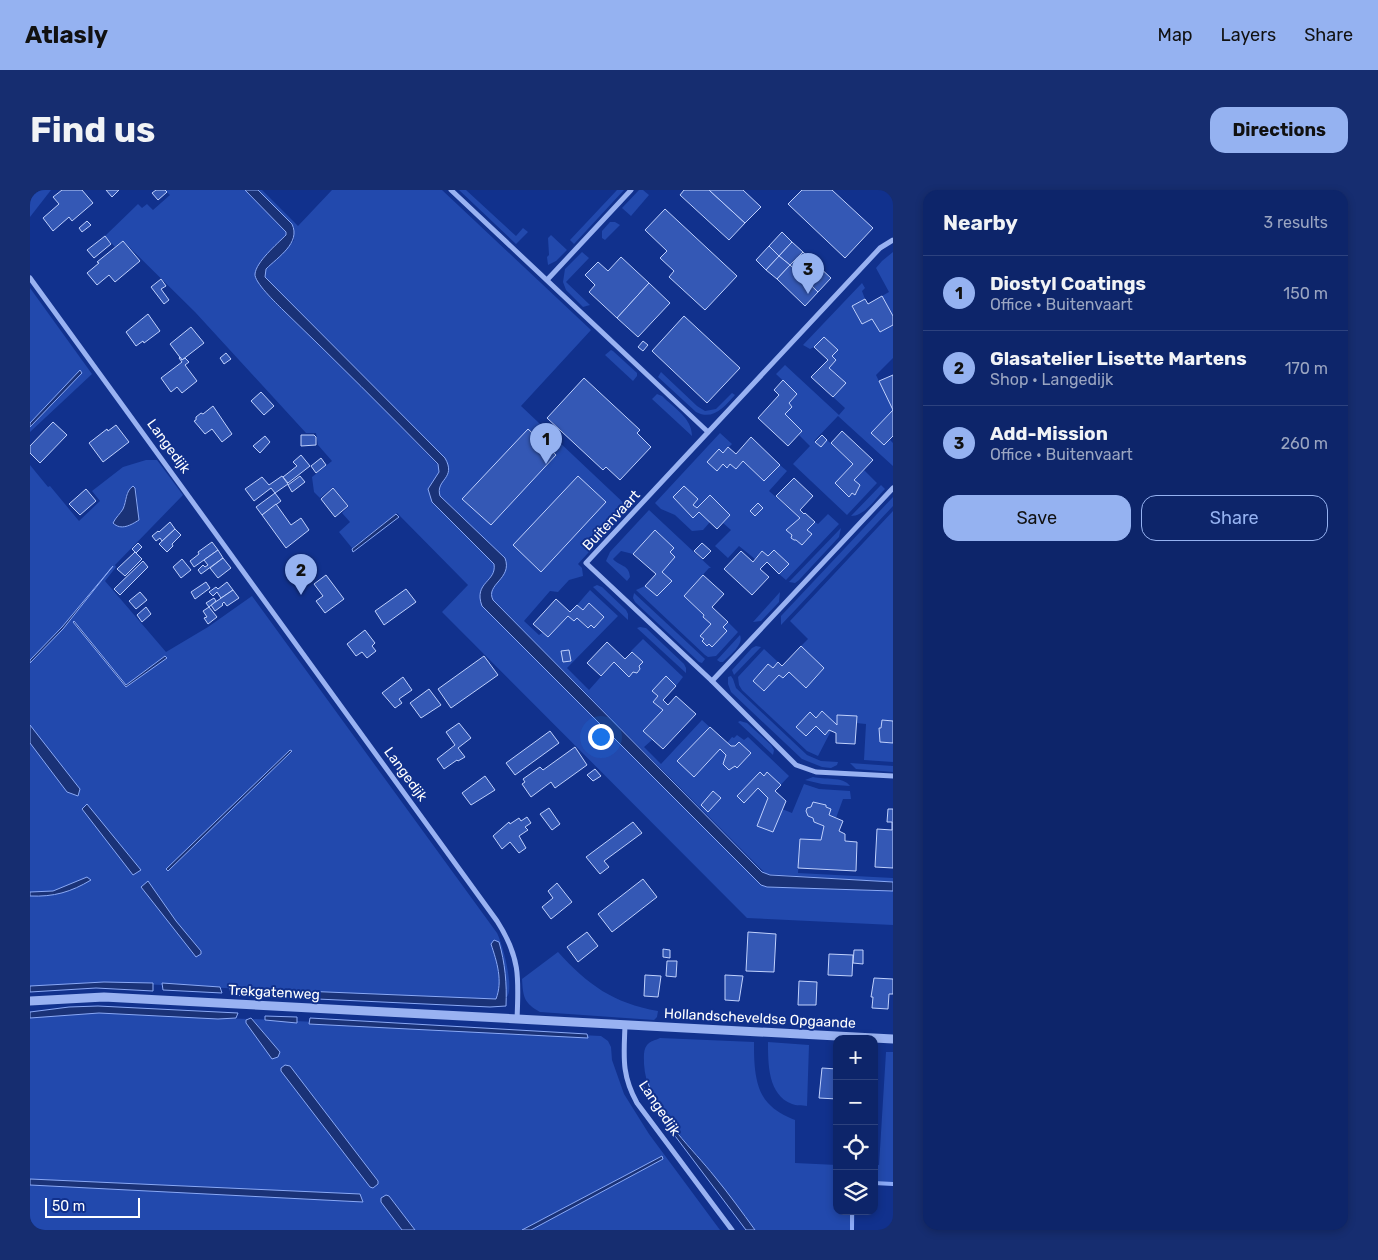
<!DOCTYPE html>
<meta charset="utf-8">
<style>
body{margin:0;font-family:Rubik,sans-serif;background:#162d70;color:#f1f3f6}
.controls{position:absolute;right:15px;bottom:15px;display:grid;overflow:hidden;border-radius:10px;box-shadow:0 2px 8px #0003}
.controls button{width:45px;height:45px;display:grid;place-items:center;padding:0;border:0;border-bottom:1px solid #2d427e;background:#0d256a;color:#f1f3f6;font:25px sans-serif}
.scale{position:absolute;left:15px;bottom:12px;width:95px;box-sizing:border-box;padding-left:5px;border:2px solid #fff;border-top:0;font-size:14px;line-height:18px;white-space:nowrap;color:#fff;-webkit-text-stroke:4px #11318d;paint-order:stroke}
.you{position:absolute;left:570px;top:546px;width:18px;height:18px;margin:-12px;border:4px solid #fff;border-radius:50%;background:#1a73e8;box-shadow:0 0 0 8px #1a73e833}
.badge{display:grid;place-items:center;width:32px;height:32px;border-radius:50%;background:#95b2f1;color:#111;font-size:16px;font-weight:700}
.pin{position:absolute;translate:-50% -41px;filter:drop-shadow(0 1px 2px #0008)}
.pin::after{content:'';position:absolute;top:26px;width:18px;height:15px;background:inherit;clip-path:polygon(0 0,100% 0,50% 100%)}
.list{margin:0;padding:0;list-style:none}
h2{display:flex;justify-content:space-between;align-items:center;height:65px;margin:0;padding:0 20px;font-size:21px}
h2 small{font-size:16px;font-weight:400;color:#9aa5c1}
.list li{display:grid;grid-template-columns:32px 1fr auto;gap:15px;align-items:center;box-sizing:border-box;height:75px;padding:0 20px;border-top:1px solid #2d427e}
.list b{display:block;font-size:19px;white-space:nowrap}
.list p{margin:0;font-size:16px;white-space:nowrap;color:#9aa5c1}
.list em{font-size:16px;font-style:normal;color:#9aa5c1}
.actions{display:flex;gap:10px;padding:15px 20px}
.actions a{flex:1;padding:11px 0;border:1px solid #95b2f1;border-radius:15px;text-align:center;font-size:18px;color:#95b2f1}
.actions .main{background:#95b2f1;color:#111}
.icon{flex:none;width:28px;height:28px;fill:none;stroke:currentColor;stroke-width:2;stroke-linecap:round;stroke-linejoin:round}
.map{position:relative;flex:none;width:863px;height:1040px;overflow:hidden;border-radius:15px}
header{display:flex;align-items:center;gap:30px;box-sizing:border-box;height:70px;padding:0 25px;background:#95b2f1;color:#111}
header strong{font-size:24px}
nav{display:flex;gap:28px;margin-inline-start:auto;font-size:18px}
.intro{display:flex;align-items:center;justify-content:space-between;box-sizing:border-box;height:120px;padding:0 30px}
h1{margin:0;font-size:35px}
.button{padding:12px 22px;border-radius:15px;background:#95b2f1;color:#111;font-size:18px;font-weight:700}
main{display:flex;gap:30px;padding:0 30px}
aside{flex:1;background:#0d256a;border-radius:15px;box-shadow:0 2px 8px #0003}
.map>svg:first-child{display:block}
</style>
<header>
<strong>Atlasly</strong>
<nav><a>Map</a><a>Layers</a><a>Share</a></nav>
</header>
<div class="intro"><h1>Find us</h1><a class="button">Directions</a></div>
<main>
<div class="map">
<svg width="863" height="1040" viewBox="0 0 863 1040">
<rect width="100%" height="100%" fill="#11318d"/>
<g fill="#2249ad" fill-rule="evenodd">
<path d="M0 0H21L0 27Z"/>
<path d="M135 0H215L255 40 256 45 229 74 249 116 332 196 408 275 409 282 398 299 443 353 464 374V383L451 399 452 416 731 695 737 697 863 701V735L717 728 412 422 438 395 367 323 322 358 309 342 320 332 312 323 319 316 303 297 290 308 284 302 282 287 302 271 288 255 286 243H276L165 122 93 51 85 57 75 46 108 14 112 18 117 14 123 20 140 5Z"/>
<path d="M228 0H232L268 36 302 0H412L561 140 491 216 599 318 548 374 552 378 553 386 539 390 528 402 520 401 494 431 509 445 538 426 547 428 557 438 561 435 564 438 574 427 559 414 553 420 547 415 560 400 588 426 537 478 559 500 584 472 599 486 603 482 607 483 610 479 609 476 613 472 601 461 613 449 653 487 646 496 635 487 628 506 623 512 633 520 613 541 622 550 614 557 631 574 672 530 697 553 702 547 704 548 707 545 714 550 718 547 759 586 745 601 756 611 752 619 762 623 774 594 789 599 820 601 821 609H813L806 628 799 625 801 619 790 613 777 618V623L783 628 784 632 794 636 791 650 770 649 768 683 863 688V692L736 684 463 410C455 394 483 389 475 368L410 306C407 296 413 291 418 284L415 268 235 87 236 79 262 53 264 50V38L262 34Z"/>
<path d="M429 0H436L486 46 493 38 498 42 486 54Z"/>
<path d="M587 0H594L544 54 540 50Z"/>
<path d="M609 0H613L619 5 601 26 592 18Z"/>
<path d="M580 32H585L590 35 575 50 572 48V41Z"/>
<path d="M521 45 537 60 526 71 518 75 517 67 519 65 518 48Z"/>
<path d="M552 62 559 68 536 92 560 115 553 117 536 100 533 92 535 79Z"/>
<path d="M863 62V126L852 106 859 102 846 78 852 71Z"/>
<path d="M832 93 835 98 832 101 835 109 822 117 832 134 842 129 850 142 863 135V168L846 185 863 220 841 243 854 255 860 250 863 253V276L808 226 784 251 791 257 797 250 823 274 805 293 819 306 822 303 825 305 828 301 824 290 834 280 847 293 817 325 763 274 780 256 769 245 772 241 755 224 759 213 767 204 746 184 755 175 809 225 815 218 803 207 815 193 799 178 806 170 802 166 808 160 794 147 784 157 780 159 773 155Z"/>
<path d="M0 98 62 184 0 242Z"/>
<path d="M581 160 583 161 607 183V186L603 191 575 165Z"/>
<path d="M631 182 667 216 675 221 686 219 702 203 705 205C694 217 683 231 666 222L628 187Z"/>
<path d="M627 204 632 206C644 218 662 228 662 246L622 209Z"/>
<path d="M690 243 702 254 693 263 689 259 677 272 693 274 696 278 700 274 713 271 734 291 750 275 757 281 739 301 770 328 757 340 762 345 761 348 764 350 781 344 777 340 785 332 788 334 798 324 809 334 756 390 749 384 759 374 744 360 738 366 732 361 725 369 709 356 698 368 685 356 701 340 693 333 680 332 673 340 662 341 645 325 631 319 625 313Z"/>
<path d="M116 270H127L153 305 85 375 86 377 75 391 136 462 178 437 222 406 467 743C473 755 483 794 478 805 478 806 473 811 473 811L69 792 0 797V275L18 297 20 296 49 331 70 311 62 301 93 277ZM106 299 109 330 85 329 93 319 97 302Z"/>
<path d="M851 295 855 299C846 308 835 326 821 326Z"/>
<path d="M863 307V316L751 435V426Z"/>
<path d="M619 320 681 378H679L654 406 674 425 673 427 681 434 670 446 674 449 672 451 677 456 679 454 682 457 697 441 693 437 698 432 708 442 686 466 678 467 675 465 606 400 615 396 627 406 641 391 632 382 645 367 640 362 644 358 625 340 603 364 591 361 583 369C590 377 599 374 600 387L597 391 576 371 580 362Z"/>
<path d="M863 321V531L852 530 849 545 851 546V552L863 553V572L834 570 836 534 826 533 827 526 808 525 807 535 792 521 786 528 780 522 766 537 776 546 786 536 795 544 799 540 801 541 788 566 777 561 712 500 709 495 708 487 734 459 748 472 743 478 738 474 723 491 733 501 749 485 753 488 759 482 776 498 794 478 771 456 778 449 760 431Z"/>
<path d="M811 338 809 347 769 390 765 393 759 392Z"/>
<path d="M567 395 572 397 596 420 598 424V430L563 397Z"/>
<path d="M750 402 749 412 731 431 723 432Z"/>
<path d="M604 403 675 469 672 473 669 472 605 412 603 408Z"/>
<path d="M610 437 616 438 654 474 656 478V483L607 438Z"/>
<path d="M710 445C714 455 700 465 693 472H690L687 470Z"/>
<path d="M726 456 731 457 704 485 702 480 722 458Z"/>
<path d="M701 486 703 489 706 498 777 565 791 571 808 572 807 575 801 578 792 577 772 569 701 502 698 494V487Z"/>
<path d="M710 531 717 533 741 555 744 560 743 565 708 532Z"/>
<path d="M820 573 863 576V582L826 579Z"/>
<path d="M783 587C794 590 813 586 820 596L792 594 775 590Z"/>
<path d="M528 762C558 795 583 813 628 821L627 827 624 830 510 822C494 813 493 807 492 789Z"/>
<path d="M85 821 142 826 218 829 216 830 250 862 222 829 571 846 578 851 581 857 582 870 594 904 619 944 690 1040H385L359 1006 351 1012 372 1040H0V828L32 823Z"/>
<path d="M630 848 724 852C724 871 724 898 738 913 745 921 755 926 765 930V973L807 975V1021H825L824 1040H725C712 1023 699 1005 686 988 661 955 616 917 614 874 614 868 613 860 617 855 620 851 626 850 630 848Z"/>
<path d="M738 852 779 855 777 916C772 915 766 916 762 914 738 905 738 874 738 852Z"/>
<path d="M856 862H863V994L844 993V975H849Z"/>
</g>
<g fill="#1a3277" stroke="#8aa9f6">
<path d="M215 0H228L262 34C271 53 248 67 236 79L235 87 415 268C427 289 405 289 410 306L475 368C483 389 455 394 463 410L732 682 740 685 863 692V701L737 697 731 695 452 416C443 392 467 392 464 374L402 312 398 299 409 282 408 274C357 222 305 170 253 120 246 113 224 92 225 84 226 72 247 54 256 45V42Z"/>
<path d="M50 180 52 183 0 237V233Z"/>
<path d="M103 296 105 298 109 330C101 335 91 341 83 333 86 327 90 324 93 319 97 310 95 302 103 296Z"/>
<path d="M366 324 369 327 323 362 322 359Z"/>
<path d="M83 376 33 439 0 473V470L32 437Z"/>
<path d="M44 431 96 495 135 466 137 468 96 497 43 432Z"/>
<path d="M0 535 50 599 48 606 37 602 0 553Z"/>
<path d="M260 560 262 561 138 681 136 679Z"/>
<path d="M57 614 111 680 103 685 52 619Z"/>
<path d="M57 687 61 690C41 702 24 707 0 706V702L23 701Z"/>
<path d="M118 691 146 731 171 761V764L166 767 111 697Z"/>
<path d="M464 750 469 752C475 773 477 793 476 816L460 817 201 805 200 798 466 809C473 791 467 772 461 754Z"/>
<path d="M74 792 123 793V801L66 798 0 802V796Z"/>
<path d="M132 793 190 797 192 803 133 800Z"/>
<path d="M68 816 208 823 206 828 188 829 69 823 0 828V822L39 817Z"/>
<path d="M235 826 267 827V833L235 830Z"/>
<path d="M221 828 250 862 248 867 242 869 216 833V830Z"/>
<path d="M280 828 557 844 558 848 279 834Z"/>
<path d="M255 875 260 876 348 991V994L343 998 340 997 251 881V878Z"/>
<path d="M615 892 618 893C630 930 662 958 685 987 699 1004 712 1022 725 1040H716L627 922 613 896Z"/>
<path d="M632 966 633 969 501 1040H492Z"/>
<path d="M0 989 330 1004 333 1012 0 995Z"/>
<path d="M356 1005 359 1006 385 1040H372L351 1012V1008Z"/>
</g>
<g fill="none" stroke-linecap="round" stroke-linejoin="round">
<g stroke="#8aa9f6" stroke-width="4">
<path d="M844 993 863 994"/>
<path d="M822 1040V1021"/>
</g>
</g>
<g fill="#3458b5" stroke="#c0d1fd">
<path d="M32 0H52L63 13 42 31 39 27 23 41 13 28 29 14 23 7Z"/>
<path d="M76 0H89L82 7Z"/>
<path d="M126 0H135L137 2 128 10 122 3Z"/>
<path d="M654 0H679L715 33 699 50 650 5Z"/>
<path d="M679 0H713L731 17 715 33Z"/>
<path d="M772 0H802L843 38 815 68 758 14Z"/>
<path d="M635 19 707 86 675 120 639 87 644 81 630 68 637 61 615 40Z"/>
<path d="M57 31 61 35 52 42 49 38Z"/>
<path d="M752 42 762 52 749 66 739 56Z"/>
<path d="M75 46 81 54 64 68 57 60Z"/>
<path d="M93 51 110 71 85 92 79 85 67 95 57 83 69 73 67 72Z"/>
<path d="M762 52 773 62 760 75 749 66Z"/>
<path d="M739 56 749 66 736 80 726 70Z"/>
<path d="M773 62 801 88 788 102 760 75Z"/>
<path d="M749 66 760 75 747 89 736 80Z"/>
<path d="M591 67 619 93 587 128 559 102 565 95 555 85 568 72 578 81Z"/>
<path d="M760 75 788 102 775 116 747 89Z"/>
<path d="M131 89 136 96 131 99 139 110 134 114 121 97Z"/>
<path d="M619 93 640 113 608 147 587 128Z"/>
<path d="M852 106 863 126V135L850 142 842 129 832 134 822 116 835 109 838 114Z"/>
<path d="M118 124 130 141 114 153 113 151 106 156 96 142Z"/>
<path d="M654 126 710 178 677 213 622 161Z"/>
<path d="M161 137 174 153 152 170 140 154Z"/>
<path d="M794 147 808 160 802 166 806 170 799 178 816 193 803 207 781 187 798 170 784 157Z"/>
<path d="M613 151 618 155 613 161 608 157Z"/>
<path d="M196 163 201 169 194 174 190 168Z"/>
<path d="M150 167 152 170 155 168 159 172 155 175 167 191 152 203 147 197 141 202 131 188 152 172 149 168Z"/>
<path d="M863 185V246L854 255 841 243 863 220 849 191Z"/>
<path d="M554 188 610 240 607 243 621 257 590 290 576 277 573 280 517 228Z"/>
<path d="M753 190 767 204 759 213 762 217 755 224 772 241 758 256 728 228 749 205 744 200Z"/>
<path d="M231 202 244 216 234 225 221 211Z"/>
<path d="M183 216 202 244 192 252 182 239 175 244 164 231 166 230V227L171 223 173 224Z"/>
<path d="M23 232 37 245 10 273 0 263V256Z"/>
<path d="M86 235 99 252 73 272 59 253 77 239 78 241Z"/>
<path d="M498 239 526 265 461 335 432 309Z"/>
<path d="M812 241 843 270 824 290 830 295 825 305 822 303 819 307 805 293 823 274 801 253Z"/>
<path d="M271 245H284L286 247V255L271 256Z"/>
<path d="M792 245 797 250 791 257 785 252Z"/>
<path d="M235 246 240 252 230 263 223 256Z"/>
<path d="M721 247 750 275 734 291 713 271 706 279 700 274 697 278 693 274 687 281 677 272 689 259 693 263 698 257 706 264Z"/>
<path d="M271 265 280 276 258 293 253 287 267 276 263 272Z"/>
<path d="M291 268 296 275 286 283 281 276Z"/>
<path d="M252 286 258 294 245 303 241 298 224 311 215 299 232 287 239 295Z"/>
<path d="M270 286 275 292 262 302 258 295Z"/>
<path d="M548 286 576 312 511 382 483 355Z"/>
<path d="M764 288 783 306 770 320 774 324 775 323 785 332 777 340 782 344 772 355 766 350H764L761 348 762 345 756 340 770 328 746 306Z"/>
<path d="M654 296 668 309 663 315 667 318 680 305 700 325 687 339 669 322 663 328 643 307Z"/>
<path d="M303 298 318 316 305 327 291 309Z"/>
<path d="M56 299 66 311 50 325 39 314Z"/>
<path d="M245 303 251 311 232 325 226 317Z"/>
<path d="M728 313 733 318 725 326 720 321Z"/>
<path d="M246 314 261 335 271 328 279 340 256 358 232 325Z"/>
<path d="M140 332 145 339 132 351 130 348 126 351 122 346 128 341 129 342Z"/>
<path d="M145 339 151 345 142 354 143 356 137 362 129 354Z"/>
<path d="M625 340 644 358 640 362 645 367 632 382 642 391 627 406 615 396 626 384 603 364Z"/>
<path d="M182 352 188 360 164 377 160 371 169 364 168 362Z"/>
<path d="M108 353 112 357 106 363 102 359Z"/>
<path d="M672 353 681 361 673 369 664 361Z"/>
<path d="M188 360 193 368 171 384 168 380 173 375 175 377 178 375 174 370Z"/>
<path d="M744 360 759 374 749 384 737 372 730 379 739 387 722 405 694 379 711 361 723 372 732 361 738 366Z"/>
<path d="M105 362 112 369 95 386 87 379Z"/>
<path d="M193 368 201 378 188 388 180 378Z"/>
<path d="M152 369 161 380 151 388 143 377Z"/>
<path d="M113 371 118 377 90 405 84 399Z"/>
<path d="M296 385 314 409 295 423 286 411 293 406 284 394Z"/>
<path d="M673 385 694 404 682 417 698 432 693 437 697 441 682 457 679 454 677 456 672 451 674 449 670 446 681 434 673 427 674 425 654 406Z"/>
<path d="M176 392 180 398 165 409 161 402Z"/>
<path d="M197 392 203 400 191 408 187 402 183 406 179 402 186 397 188 399Z"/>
<path d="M376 399 386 412 354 435 345 421Z"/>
<path d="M203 400 209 408 197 416 194 412 192 414 193 415 185 421 181 415Z"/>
<path d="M110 402 117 410 106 419 99 411Z"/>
<path d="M184 408 186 411 179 417 176 413Z"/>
<path d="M526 409 540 422 547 415 553 420 559 413 574 427 564 438 561 435 558 438 547 428 544 431 538 426 518 447 503 434Z"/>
<path d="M116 417 121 424 112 432 107 425Z"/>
<path d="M179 417 187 427 178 434 174 428 177 427 173 421Z"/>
<path d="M335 440 345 453 342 456 346 461 337 468 332 462 326 466 317 454Z"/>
<path d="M577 452 595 469 602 462 613 472 609 476 610 479 607 483 603 482 599 487 584 472 571 486 557 473Z"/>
<path d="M771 456 794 478 776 498 759 482 753 488 749 485 734 501 723 491 738 474 743 478 748 472 752 476Z"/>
<path d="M539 460 541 471 533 472 531 461Z"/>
<path d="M454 466 468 485 421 518 408 499Z"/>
<path d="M636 486 646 496 633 510 638 515 646 506 666 524 633 559 613 541 633 520 623 512 628 506 622 501Z"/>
<path d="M373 487 382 500 369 509 372 513 365 518 352 503Z"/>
<path d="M399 499 411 515 391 528 380 513Z"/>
<path d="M792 521 807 535V525L827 526 825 554 806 553V543L799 540 795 545 786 536 776 546 766 537 780 522 786 528Z"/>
<path d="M852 530 863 531V553L850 552 849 538H851Z"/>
<path d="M429 533 441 548 428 558 435 567 428 571 427 570 414 579 407 569 425 555 416 542Z"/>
<path d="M680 537 701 556H705L709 552 721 563 707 578 705 576 699 580 693 574 696 565 690 559 664 587 647 571Z"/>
<path d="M520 541 529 553 485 585 476 573Z"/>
<path d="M545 557 557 575 525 598 521 592 501 607 492 594 495 592 493 589 510 577 513 580Z"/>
<path d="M565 579 571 586 563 591 557 585Z"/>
<path d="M730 582 734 586 737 582 751 595 745 601 756 611 743 642 727 636 738 608 728 598 714 613 707 606Z"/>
<path d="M455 586 465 600 441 615 432 603Z"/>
<path d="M683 601 691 608 678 622 671 615Z"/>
<path d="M783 612 796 615V617L801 619 799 625 813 631 809 641 815 644V651L827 652 826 681 768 678 770 649 791 650 794 636 784 632 783 628 778 626 776 621 777 618 781 617Z"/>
<path d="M519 618 530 634 522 640 510 624Z"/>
<path d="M858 619H863V678L845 677 847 639 862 640V632H857Z"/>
<path d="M497 627 501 633 495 637 498 640 489 646 496 658 489 663 480 652 472 659 463 646 479 632 480 634 489 628 491 631Z"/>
<path d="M603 632 612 643 574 671 579 677 570 684 556 667Z"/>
<path d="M613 689 627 707 582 742 568 724Z"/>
<path d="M527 693 542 712 521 729 512 717 523 708 518 701Z"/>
<path d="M557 742 568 756 548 772 537 757Z"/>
<path d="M718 742 746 744 744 782 716 781Z"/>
<path d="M633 759 640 760V768L633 767Z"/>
<path d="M824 760H833V774L823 773Z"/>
<path d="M799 764 823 765 822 786 798 785Z"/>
<path d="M637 771H647L646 787 636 786Z"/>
<path d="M615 785 631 786 628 807 614 806Z"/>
<path d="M695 785 713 786 709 811 695 810Z"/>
<path d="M844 788 863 789V804H859L858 819 842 818 843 807H841Z"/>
<path d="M769 791 787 792 786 815H768Z"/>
<path d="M792 878 807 879V909L789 908Z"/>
<path d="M844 902H847L846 926H844Z"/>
</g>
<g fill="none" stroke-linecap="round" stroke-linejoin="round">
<g stroke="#99b2f2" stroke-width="5">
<path d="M421 0 678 242"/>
<path d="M863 50 850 58 556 373 682 491 766 575 786 582 863 586"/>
<path d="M0 88 467 731C490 767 489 787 487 829"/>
<path d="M517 90 601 0"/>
<path d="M682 491 863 298"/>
<path d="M595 835C594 866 591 884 607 913L702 1040"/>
</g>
<path stroke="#99b2f2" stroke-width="9" d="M0 811 74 807 863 849"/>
</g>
<g text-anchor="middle" stroke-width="4" stroke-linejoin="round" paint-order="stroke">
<g font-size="14" fill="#fff" stroke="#11318d">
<text transform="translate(139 256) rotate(54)" y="5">Langedijk</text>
<text transform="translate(581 330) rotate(-47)" y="5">Buitenvaart</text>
<text transform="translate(376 584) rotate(54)" y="5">Langedijk</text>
<text transform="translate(244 802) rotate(3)" y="5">Trekgatenweg</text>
<text transform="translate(730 828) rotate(3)" y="5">Hollandscheveldse Opgaande</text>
<text transform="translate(630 918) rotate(56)" y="5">Langedijk</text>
</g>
</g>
</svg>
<div class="controls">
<button>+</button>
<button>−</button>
<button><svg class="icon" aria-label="locate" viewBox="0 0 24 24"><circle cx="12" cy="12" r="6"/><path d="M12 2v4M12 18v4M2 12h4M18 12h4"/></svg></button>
<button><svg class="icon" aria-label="layers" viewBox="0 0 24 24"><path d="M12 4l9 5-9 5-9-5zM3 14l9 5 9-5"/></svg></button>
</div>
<div class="scale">50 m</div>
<div class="you"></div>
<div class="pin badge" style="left:516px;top:274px">1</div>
<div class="pin badge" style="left:271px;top:405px">2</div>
<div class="pin badge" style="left:778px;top:104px">3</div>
</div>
<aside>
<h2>Nearby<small>3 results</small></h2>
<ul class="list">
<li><span class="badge">1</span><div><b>Diostyl Coatings</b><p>Office · Buitenvaart</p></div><em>150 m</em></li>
<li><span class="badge">2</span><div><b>Glasatelier Lisette Martens</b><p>Shop · Langedijk</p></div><em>170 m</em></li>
<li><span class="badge">3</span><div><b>Add-Mission</b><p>Office · Buitenvaart</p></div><em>260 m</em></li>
</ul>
<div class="actions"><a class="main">Save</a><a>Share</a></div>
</aside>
</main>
